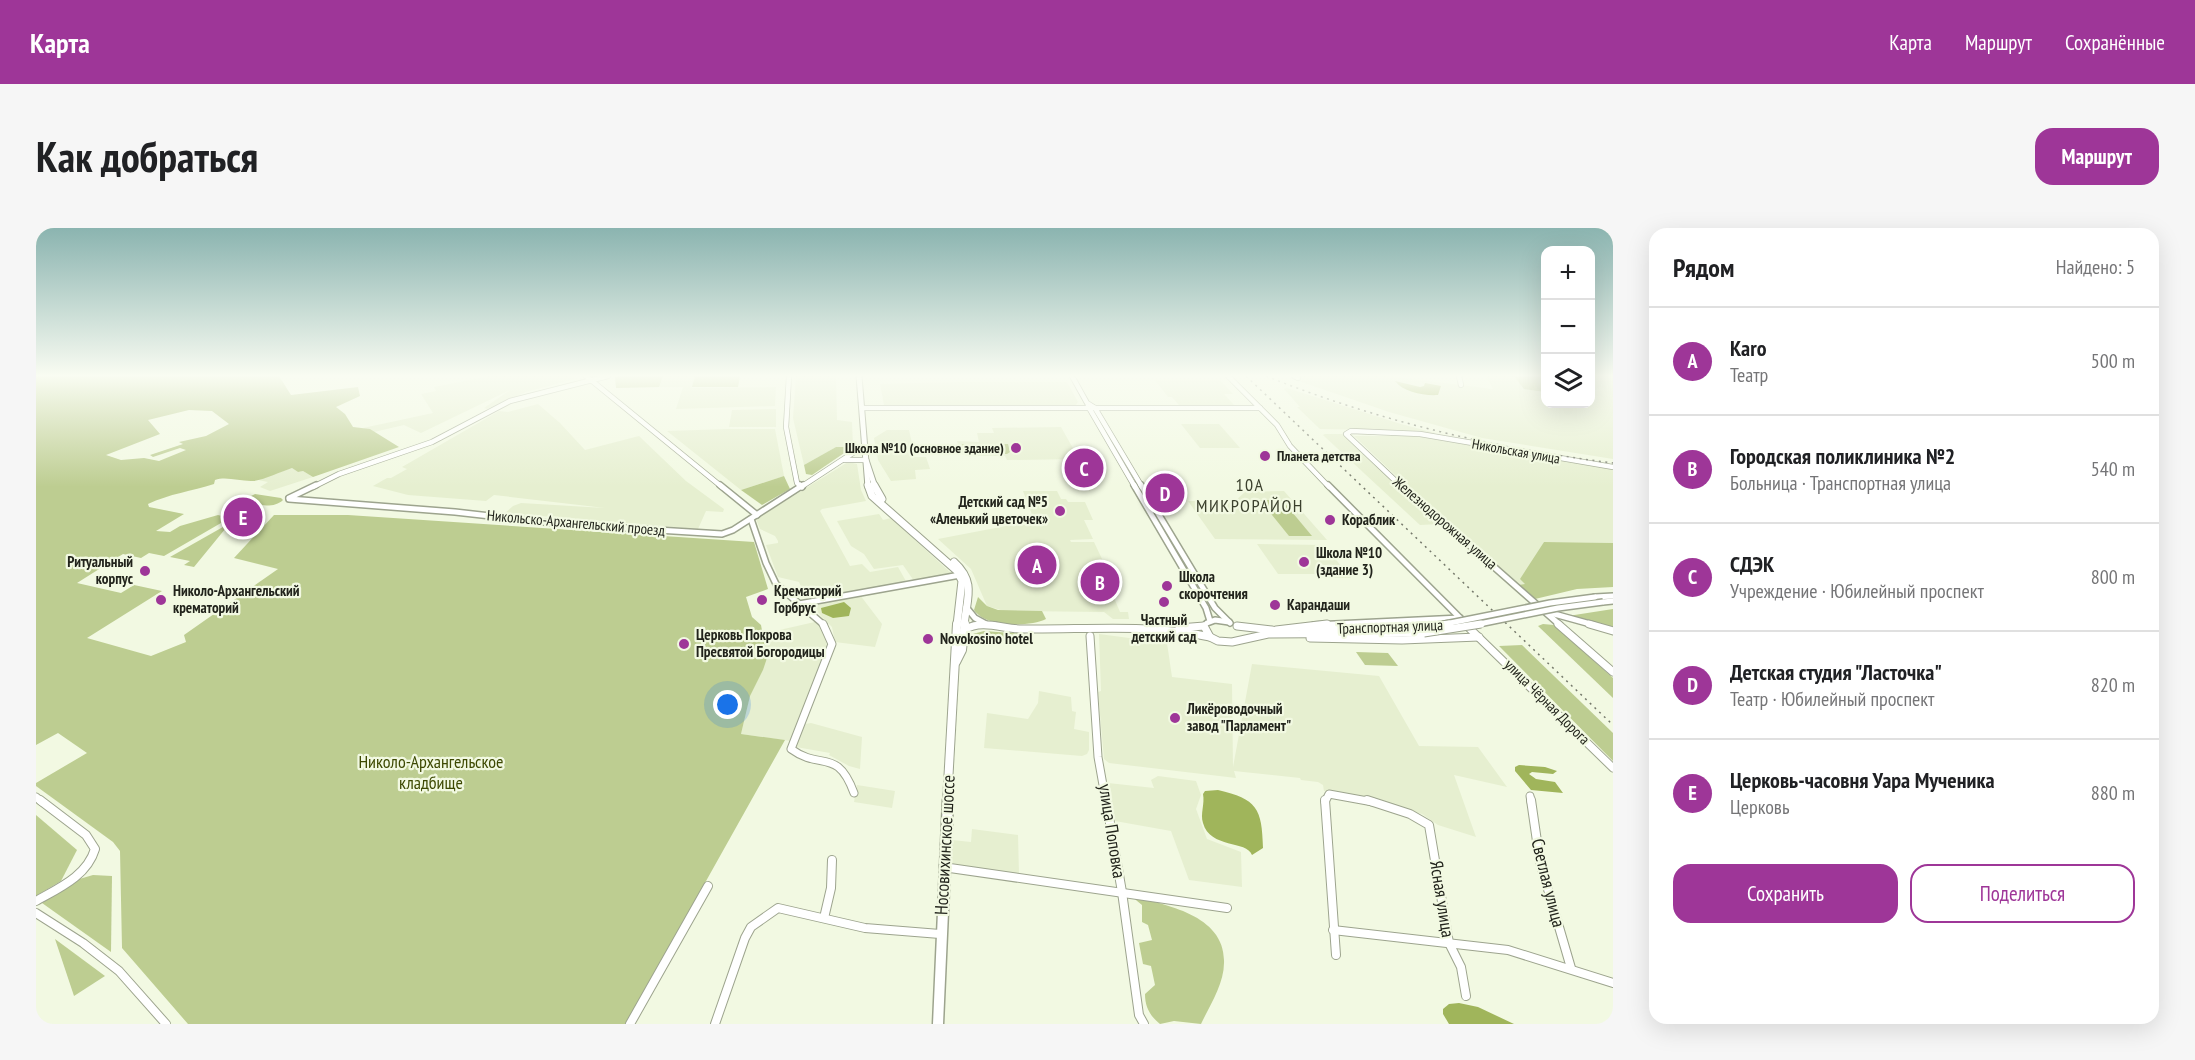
<!DOCTYPE html>
<html lang="ru">
<meta charset="utf-8">
<style>
body{margin:0;font-family:"PT Sans Narrow",sans-serif;background:#f6f6f6;color:#202124}
.controls{position:absolute;right:18px;top:18px;display:grid;overflow:hidden;border-radius:12px;box-shadow:0 6px 24px #0002}
.controls button{width:54px;height:54px;display:grid;place-items:center;padding:0;border:0;border-bottom:2px solid #e0e0e0;background:#fff;color:#202124;font:30px sans-serif}
.you{position:absolute;left:692px;top:477px;width:21px;height:21px;margin:-15px;border:4px solid #fff;border-radius:50%;background:#1a73e8;box-shadow:0 0 0 9px #1a73e833}
.badge{display:grid;place-items:center;width:39px;height:39px;border-radius:50%;background:#9e3698;color:#fff;font-size:20px;font-weight:700}
.pin{position:absolute;translate:-50% -50%;border:3px solid #fff;box-shadow:0 2px 6px #0006}
.list{margin:0;padding:0;list-style:none}
h2{display:flex;justify-content:space-between;align-items:center;height:78px;margin:0;padding:0 24px;font-size:26px}
h2 small{font-size:20px;font-weight:400;color:#757577}
.list li{display:grid;grid-template-columns:39px 1fr auto;gap:18px;align-items:center;box-sizing:border-box;height:108px;padding:0 24px;border-top:2px solid #e0e0e0}
.list b{display:block;font-size:22px;white-space:nowrap}
.list p{margin:0;font-size:20px;white-space:nowrap;color:#757577}
.list em{font-size:20px;font-style:normal;color:#757577}
.actions{display:flex;gap:12px;padding:18px 24px}
.actions a{flex:1;padding:14px 0;border:2px solid #9e3698;border-radius:18px;text-align:center;font-size:21px;color:#9e3698}
.actions .main{background:#9e3698;color:#fff}
.icon{flex:none;width:33px;height:33px;fill:none;stroke:currentColor;stroke-width:2;stroke-linecap:round;stroke-linejoin:round}
.map{position:relative;flex:none;width:1577px;height:796px;overflow:hidden;border-radius:18px}
header{display:flex;align-items:center;gap:36px;box-sizing:border-box;height:84px;padding:0 30px;background:#9e3698;color:#fff}
header strong{font-size:28px}
nav{display:flex;gap:33px;margin-inline-start:auto;font-size:21px}
.intro{display:flex;align-items:center;justify-content:space-between;box-sizing:border-box;height:144px;padding:0 36px}
h1{margin:0;font-size:42px}
.button{padding:15px 27px;border-radius:18px;background:#9e3698;color:#fff;font-size:21px;font-weight:700}
main{display:flex;gap:36px;padding:0 36px}
aside{flex:1;background:#fff;border-radius:18px;box-shadow:0 6px 24px #0002}
.map>svg:first-child{display:block}
</style>
<header>
<strong>Карта</strong>
<nav><a>Карта</a><a>Маршрут</a><a>Сохранённые</a></nav>
</header>
<div class="intro"><h1>Как добраться</h1><a class="button">Маршрут</a></div>
<main>
<div class="map">
<svg width="1577" height="796" viewBox="0 0 1577 796">
<rect width="100%" height="100%" fill="#f2f9e2"/>
<g fill="#e6efd0">
<path d="M453 148H536L539 151 490 164 451 181 448 180 474 162 385 205 368 197 338 204 327 200 397 185 385 166 400 163 398 159Z"/>
<path d="M627 148H659L656 160 740 159 739 178 640 181 647 159H623Z"/>
<path d="M760 148H800L801 192 816 194 817 219H800L768 237 757 190Z"/>
<path d="M1265 148H1351L1457 161 1450 148H1509L1510 176H1554L1555 148H1577V231L1446 210 1353 184 1257 151Z"/>
<path d="M1119 152H1184L1197 166H1188L1198 177H1143L1136 169H1132Z"/>
<path d="M923 154H1031L1042 174 1039 178 854 179 848 177 844 156Z"/>
<path d="M1251 160 1365 196 1399 205 1395 207 1342 202 1284 201 1261 179H1264L1248 161Z"/>
<path d="M502 176 524 195 549 222 603 208 650 253 688 281 687 284 670 283 662 301 469 285 477 278 485 275 569 280 458 267 450 273 372 267 337 258 351 250H355L371 241 366 239 463 183 472 184Z"/>
<path d="M740 181V199H693L696 182Z"/>
<path d="M1145 196H1183L1204 220H1164Z"/>
<path d="M1025 199 1043 231 971 232 969 228H933L925 226 921 213 943 214 941 205H958L956 200Z"/>
<path d="M692 201H739L748 248 705 262 631 203Z"/>
<path d="M851 202H873L879 229H890L894 241 879 242 880 251 855 253 842 232 838 210Z"/>
<path d="M1289 206H1306L1404 296 1384 297 1287 207Z"/>
<path d="M1318 208H1381L1577 241V315L1508 314 1490 357H1483L1397 283Z"/>
<path d="M812 234 821 236 825 262 830 273 786 281 784 283 814 338 826 336 834 344 862 339 871 355 771 372 763 354 742 349 730 317 742 315V313L739 308 724 301 720 291Z"/>
<path d="M256 240 262 244 267 243 277 249 234 263 224 259 232 254 222 252Z"/>
<path d="M987 263H1021L1025 271H1030L1032 274H1049L1057 292H1048L1057 311 1034 312 1035 314H1058L1082 365H1076L1084 384H1092L1093 391H1077L1068 384 968 383 951 378 935 341 902 311 975 297H1000Z"/>
<path d="M1248 263 1291 312 1179 311 1152 273H1199L1209 264Z"/>
<path d="M843 286 847 292 855 290 916 346 878 353 867 337 838 341 828 326 815 318 801 293Z"/>
<path d="M1221 316 1288 317 1315 350H1289L1286 346H1242Z"/>
<path d="M824 367 846 396 839 419 799 414 796 399 784 387 776 376Z"/>
<path d="M783 393 792 406 789 427 755 513 705 506 714 467 727 442 726 406Z"/>
<path d="M1063 406 1131 415 1136 449 1196 456 1197 539 1216 436 1343 448 1383 518 1442 519 1471 559 1418 547 1440 609 1402 597 1386 586 1299 563H1288L1287 557 1282 554 1265 552 1264 550 1198 543 1200 550 1073 535 1068 531 1062 464 1065 463Z"/>
<path d="M1003 463 1035 469 1036 483 1040 484 1038 501 1053 504V522L1051 526 1046 528 948 520 951 485 992 491 1002 475Z"/>
<path d="M775 495 826 509 824 541 813 538 793 527 794 525 760 519 769 496Z"/>
<path d="M1122 548 1160 553 1165 567 1160 581 1171 611 1205 624 1206 659 1153 652 1135 603 1079 593 1072 555 1118 560 1115 552Z"/>
<path d="M821 557 859 563 856 580 818 574Z"/>
<path d="M936 601 982 607 983 646 915 637 916 612 935 614Z"/>
</g>
<g fill="#bdcd91" fill-rule="evenodd">
<path d="M0 148H243L255 167 322 159 324 168 300 179 309 186 317 199 334 201 363 219 277 249 267 243 262 244 256 240C244 244 230 251 218 253 205 254 191 248 179 252L178 256C156 263 133 266 112 276L113 279 148 286 120 303 134 304 144 298 182 287 190 289 185 295 128 328 113 325 105 330 87 326 41 355 85 365 98 357 126 363 51 410 115 428 150 414 148 407 242 341 198 330 238 287H312L718 314 732 361 710 369 716 389 725 397 731 430 727 442 714 468 705 506 749 512 590 796H152L86 720 84 623 77 614 0 558V555L51 525 22 505 0 517ZM153 182 176 183 193 196 170 208 143 214 147 216 114 227 117 229 144 220 150 222 123 233 108 230 85 232 70 227 124 206 112 192Z"/>
<path d="M588 148H627L623 159 580 160 579 149Z"/>
<path d="M659 148H704L702 159H656Z"/>
<path d="M1478 148H1509V164L1488 161Z"/>
<path d="M927 216H972L974 224 971 226H930L925 224 924 218Z"/>
<path d="M800 219H817L776 247 770 246 768 237Z"/>
<path d="M748 248 754 261 726 277 705 262Z"/>
<path d="M219 266 245 270 247 272C237 282 217 276 205 273Z"/>
<path d="M1224 272H1246L1276 308H1253Z"/>
<path d="M194 295 158 339 148 337 154 333 134 329Z"/>
<path d="M1508 314 1577 315V359L1541 361 1499 371 1483 357 1489 356 1484 351Z"/>
<path d="M942 369 951 378 962 382 1006 383 1010 391C994 399 950 400 938 382Z"/>
<path d="M1577 381V402L1532 388Z"/>
<path d="M1507 396 1518 397 1577 450V470L1502 398Z"/>
<path d="M948 403 990 406V417L933 407Z"/>
<path d="M1486 417 1577 505V533L1463 418Z"/>
<path d="M1320 424 1352 425 1362 438 1329 437Z"/>
<path d="M0 587 41 622 25 653 0 668Z"/>
<path d="M57 647 76 648 75 724 6 675 40 652Z"/>
<path d="M1095 668C1130 677 1190 687 1188 735 1188 756 1174 777 1165 796L1138 793 1124 796C1114 788 1109 779 1109 766L1119 757 1115 738 1107 736 1103 715 1116 712 1112 697 1106 694V677Z"/>
<path d="M19 711 69 748 38 768Z"/>
</g>
<g fill="#a0b55b">
<path d="M1359 153 1384 159 1388 158 1389 155 1405 158 1402 167C1388 168 1367 164 1359 153Z"/>
<path d="M808 374 815 380 813 388 797 390 786 385 785 380Z"/>
<path d="M1483 537 1509 539 1521 543 1517 546 1496 544 1493 546 1500 551 1519 554 1527 565 1495 562 1479 543V539Z"/>
<path d="M1182 562C1221 571 1226 580 1227 620L1216 627C1211 612 1174 621 1167 595 1164 586 1169 576 1167 566L1169 563Z"/>
<path d="M1423 775 1442 779 1478 796H1413L1407 786V781L1413 776Z"/>
</g>
<g fill="none" stroke-linecap="round" stroke-linejoin="round">
<defs>
<g id="minor-far3">
<path d="M550 148 686 259"/>
<path d="M753 148 750 199 761 255 765 259"/>
<path d="M1036 148 1051 175 1059 180 1106 259"/>
<path d="M1192 148 1241 197 1254 218 1293 259"/>
<path d="M1258 148 1262 150"/>
<path d="M1423 148 1425 157"/>
<path d="M1052 178 1099 259"/>
<path d="M826 180H1224"/>
<path d="M808 232H830"/>
<path d="M277 259 303 246 396 214 474 173 572 148"/>
<path d="M765 259 829 217"/>
<path d="M1366 259 1310 206 1315 203 1384 206 1577 239"/>
</g>
<g id="minor-far2">
<path d="M684 257 721 287"/>
<path d="M764 257 766 259"/>
<path d="M1098 257 1170 380 1174 393"/>
<path d="M1105 257 1179 380 1194 395"/>
<path d="M1292 257 1431 397"/>
<path d="M1365 257 1524 397"/>
<path d="M253 270 280 257"/>
<path d="M253 271 419 284 525 296 686 306 697 302 767 257"/>
<path d="M715 291 730 335 740 356 788 397"/>
<path d="M1559 369 1577 368"/>
<path d="M1567 374 1577 373"/>
<path d="M763 376 924 347"/>
<path d="M930 379 939 390 950 396"/>
<path d="M1511 384 1558 397"/>
<path d="M1171 395 1179 392 1193 394"/>
<path d="M938 397H959"/>
<path d="M1278 397 1424 390"/>
</g>
<g id="minor-far1">
<path d="M787 396 796 416 755 521C785 543 801 519 818 565"/>
<path d="M1429 396 1577 540"/>
<path d="M1522 396 1577 444"/>
<path d="M1553 396 1577 403"/>
<path d="M1168 398 1174 409 1182 413 1196 414 1232 406 1388 405"/>
<path d="M1201 398 1236 402"/>
<path d="M1143 400 1168 398"/>
<path d="M928 402C946 391 967 401 986 401 1050 402 1111 395 1174 409"/>
<path d="M1240 402 1291 396"/>
<path d="M1267 402 1382 400"/>
<path d="M1054 408 1062 529 1070 574"/>
<path d="M1274 410 1366 412 1443 409"/>
<path d="M1494 568 1495 574"/>
<path d="M0 569 6 574"/>
<path d="M1289 574 1293 566 1337 574"/>
</g>
<g id="minor">
<path d="M1070 572 1086 664 1103 787 1108 796"/>
<path d="M1289 572 1300 727"/>
<path d="M1331 572 1374 586 1393 597 1413 715 1425 739 1430 768"/>
<path d="M1495 572 1504 634 1535 740"/>
<path d="M907 639 1191 680"/>
<path d="M0 673C23 660 51 648 59 621L50 607 4 572"/>
<path d="M0 685 47 715 83 743 130 796"/>
<path d="M788 690 795 660 796 632"/>
<path d="M1297 702 1472 722 1577 755"/>
<path d="M594 796 672 658"/>
<path d="M679 796 709 710 715 699 742 680 829 700 904 706"/>
</g>
<g id="major-far3">
<path d="M823 148 832 259"/>
<path d="M830 232 839 259"/>
</g>
<g id="major-far2">
<path d="M832 257 836 268 921 343 926 353 921 397"/>
<path d="M838 257 846 271"/>
<path d="M918 334C940 354 931 370 928 397"/>
</g>
<g id="major-far1">
<path d="M920 434 926 422 929 396"/>
<path d="M911 574 921 396"/>
</g>
<path id="major" d="M902 796 912 572"/>
</defs>
<use href="#minor-far3" stroke="#9da48e" stroke-width="6"/>
<use href="#minor-far2" stroke="#9da48e" stroke-width="8"/>
<use href="#minor-far1" stroke="#9da48e" stroke-width="9"/>
<use href="#minor" stroke="#9da48e" stroke-width="10"/>
<use href="#major-far3" stroke="#9da48e" stroke-width="7"/>
<use href="#major-far2" stroke="#9da48e" stroke-width="9"/>
<use href="#major-far1" stroke="#9da48e" stroke-width="10"/>
<use href="#major" stroke="#9da48e" stroke-width="13"/>
<use href="#minor-far3" stroke="#fff" stroke-width="4.5"/>
<use href="#minor-far2" stroke="#fff" stroke-width="5"/>
<use href="#minor-far1" stroke="#fff" stroke-width="7"/>
<use href="#minor" stroke="#fff" stroke-width="8"/>
<use href="#major-far3" stroke="#fff" stroke-width="5"/>
<use href="#major-far2" stroke="#fff" stroke-width="7"/>
<use href="#major-far1" stroke="#fff" stroke-width="8"/>
<use href="#major" stroke="#fff" stroke-width="10"/>
<g stroke="#75796b" stroke-width="1.5" stroke-dasharray="2 4.5" stroke-linecap="butt">
<path d="M1210 148 1577 497"/>
<path d="M1230 148C1342 193 1457 220 1577 235"/>
</g>
<defs>
<g id="minor-bridge-far1">
<path d="M1404 397 1514 375 1559 369"/>
<path d="M1438 397 1522 380 1567 374"/>
</g>
<g id="minor-bridge">
<path d="M1382 400 1413 396"/>
<path d="M1388 405 1445 396"/>
</g>
</defs>
<use href="#minor-bridge-far1" stroke="#9da48e" stroke-width="8" stroke-linecap="butt"/>
<use href="#minor-bridge" stroke="#9da48e" stroke-width="9" stroke-linecap="butt"/>
<use href="#minor-bridge-far1" stroke="#fff" stroke-width="5"/>
<use href="#minor-bridge" stroke="#fff" stroke-width="7"/>
</g>
<linearGradient id="sky" x2="0" y2="1"><stop stop-color="#8bb4b0"/><stop offset="0.57" stop-color="#f9fcf2"/><stop offset="1" stop-color="#f9fcf2" stop-opacity="0"/></linearGradient>
<rect width="1577" height="259" fill="url(#sky)"/>
<g fill="#9e3698" stroke="#f2f9e2" stroke-width="2">
<circle cx="980" cy="220" r="6"/>
<circle cx="1229" cy="228" r="6"/>
<circle cx="1024" cy="283" r="6"/>
<circle cx="1294" cy="292" r="6"/>
<circle cx="1268" cy="334" r="6"/>
<circle cx="109" cy="343" r="6"/>
<circle cx="1131" cy="358" r="6"/>
<circle cx="125" cy="372" r="6"/>
<circle cx="726" cy="372" r="6"/>
<circle cx="1128" cy="374" r="6"/>
<circle cx="1239" cy="377" r="6"/>
<circle cx="892" cy="411" r="6"/>
<circle cx="648" cy="416" r="6"/>
<circle cx="1139" cy="490" r="6"/>
</g>
<g text-anchor="middle" stroke-width="4.5" stroke-linejoin="round" paint-order="stroke">
<g font-size="14" font-weight="bold" fill="#22241c" stroke="#f2f9e2" text-anchor="end">
<text x="968" y="225">Школа №10 (основное здание)</text>
<text x="1241" y="233" text-anchor="start">Планета детства</text>
</g>
<g font-size="14" fill="#22241c" stroke="#f2f9e2">
<text transform="translate(1480 223) rotate(10)" y="5">Никольская улица</text>
</g>
<g font-size="15" font-weight="bold" fill="#22241c" stroke="#f2f9e2" text-anchor="start">
<text x="1012" y="279" text-anchor="end">Детский сад №5<tspan x="1012" dy="17">«Аленький цветочек»</tspan></text>
<text x="1306" y="297">Кораблик</text>
<text x="1280" y="330">Школа №10<tspan x="1280" dy="17">(здание 3)</tspan></text>
<text x="97" y="339" text-anchor="end">Ритуальный<tspan x="97" dy="17">корпус</tspan></text>
<text x="1143" y="354">Школа<tspan x="1143" dy="17">скорочтения</tspan></text>
<text x="137" y="368">Николо-Архангельский<tspan x="137" dy="17">крематорий</tspan></text>
<text x="738" y="368">Крематорий<tspan x="738" dy="17">Горбрус</tspan></text>
<text x="1251" y="382">Карандаши</text>
<text x="1128" y="397" text-anchor="middle">Частный<tspan x="1128" dy="17">детский сад</tspan></text>
<text x="660" y="412">Церковь Покрова<tspan x="660" dy="17">Пресвятой Богородицы</tspan></text>
<text x="904" y="416">Novokosino hotel</text>
<text x="1151" y="486">Ликёроводочный<tspan x="1151" dy="17">завод "Парламент"</tspan></text>
</g>
<g font-size="15" fill="#22241c" stroke="#f2f9e2">
<text transform="translate(540 295) rotate(5)" y="5">Никольско-Архангельский проезд</text>
<text transform="translate(1409 295) rotate(41)" y="5">Железнодорожная улица</text>
<text transform="translate(1354 399) rotate(-2)" y="5">Транспортная улица</text>
<text transform="translate(1511 474) rotate(45)" y="5">улица Чёрная Дорога</text>
</g>
<g font-size="18" letter-spacing="1.5" fill="#3b402d" stroke="#f2f9e2">
<text x="1214" y="263">10А<tspan x="1214" dy="21">МИКРОРАЙОН</tspan></text>
</g>
<g font-size="18" fill="#3d4902" stroke="#f2f9e2">
<text x="395" y="540">Николо-Архангельское<tspan x="395" dy="21">кладбище</tspan></text>
</g>
<g font-size="18" fill="#22241c" stroke="#f2f9e2">
<text transform="translate(1076 603) rotate(81)" y="6">улица Поповка</text>
<text transform="translate(909 617) rotate(-87)" y="6">Носовихинское шоссе</text>
<text transform="translate(1512 655) rotate(76)" y="6">Светлая улица</text>
<text transform="translate(1406 671) rotate(81)" y="6">Ясная улица</text>
</g>
</g>
</svg>
<div class="controls">
<button>+</button>
<button>−</button>
<button><svg class="icon" aria-label="layers" viewBox="0 0 24 24"><path d="M12 4l9 5-9 5-9-5zM3 14l9 5 9-5"/></svg></button>
</div>
<div class="you"></div>
<div class="pin badge" style="left:1001px;top:337px">A</div>
<div class="pin badge" style="left:1064px;top:354px">B</div>
<div class="pin badge" style="left:1048px;top:240px">C</div>
<div class="pin badge" style="left:1129px;top:265px">D</div>
<div class="pin badge" style="left:207px;top:289px">E</div>
</div>
<aside>
<h2>Рядом<small>Найдено: 5</small></h2>
<ul class="list">
<li><span class="badge">A</span><div><b>Karo</b><p>Театр</p></div><em>500 m</em></li>
<li><span class="badge">B</span><div><b>Городская поликлиника №2</b><p>Больница · Транспортная улица</p></div><em>540 m</em></li>
<li><span class="badge">C</span><div><b>СДЭК</b><p>Учреждение · Юбилейный проспект</p></div><em>800 m</em></li>
<li><span class="badge">D</span><div><b>Детская студия &quot;Ласточка&quot;</b><p>Театр · Юбилейный проспект</p></div><em>820 m</em></li>
<li><span class="badge">E</span><div><b>Церковь-часовня Уара Мученика</b><p>Церковь</p></div><em>880 m</em></li>
</ul>
<div class="actions"><a class="main">Сохранить</a><a>Поделиться</a></div>
</aside>
</main>
